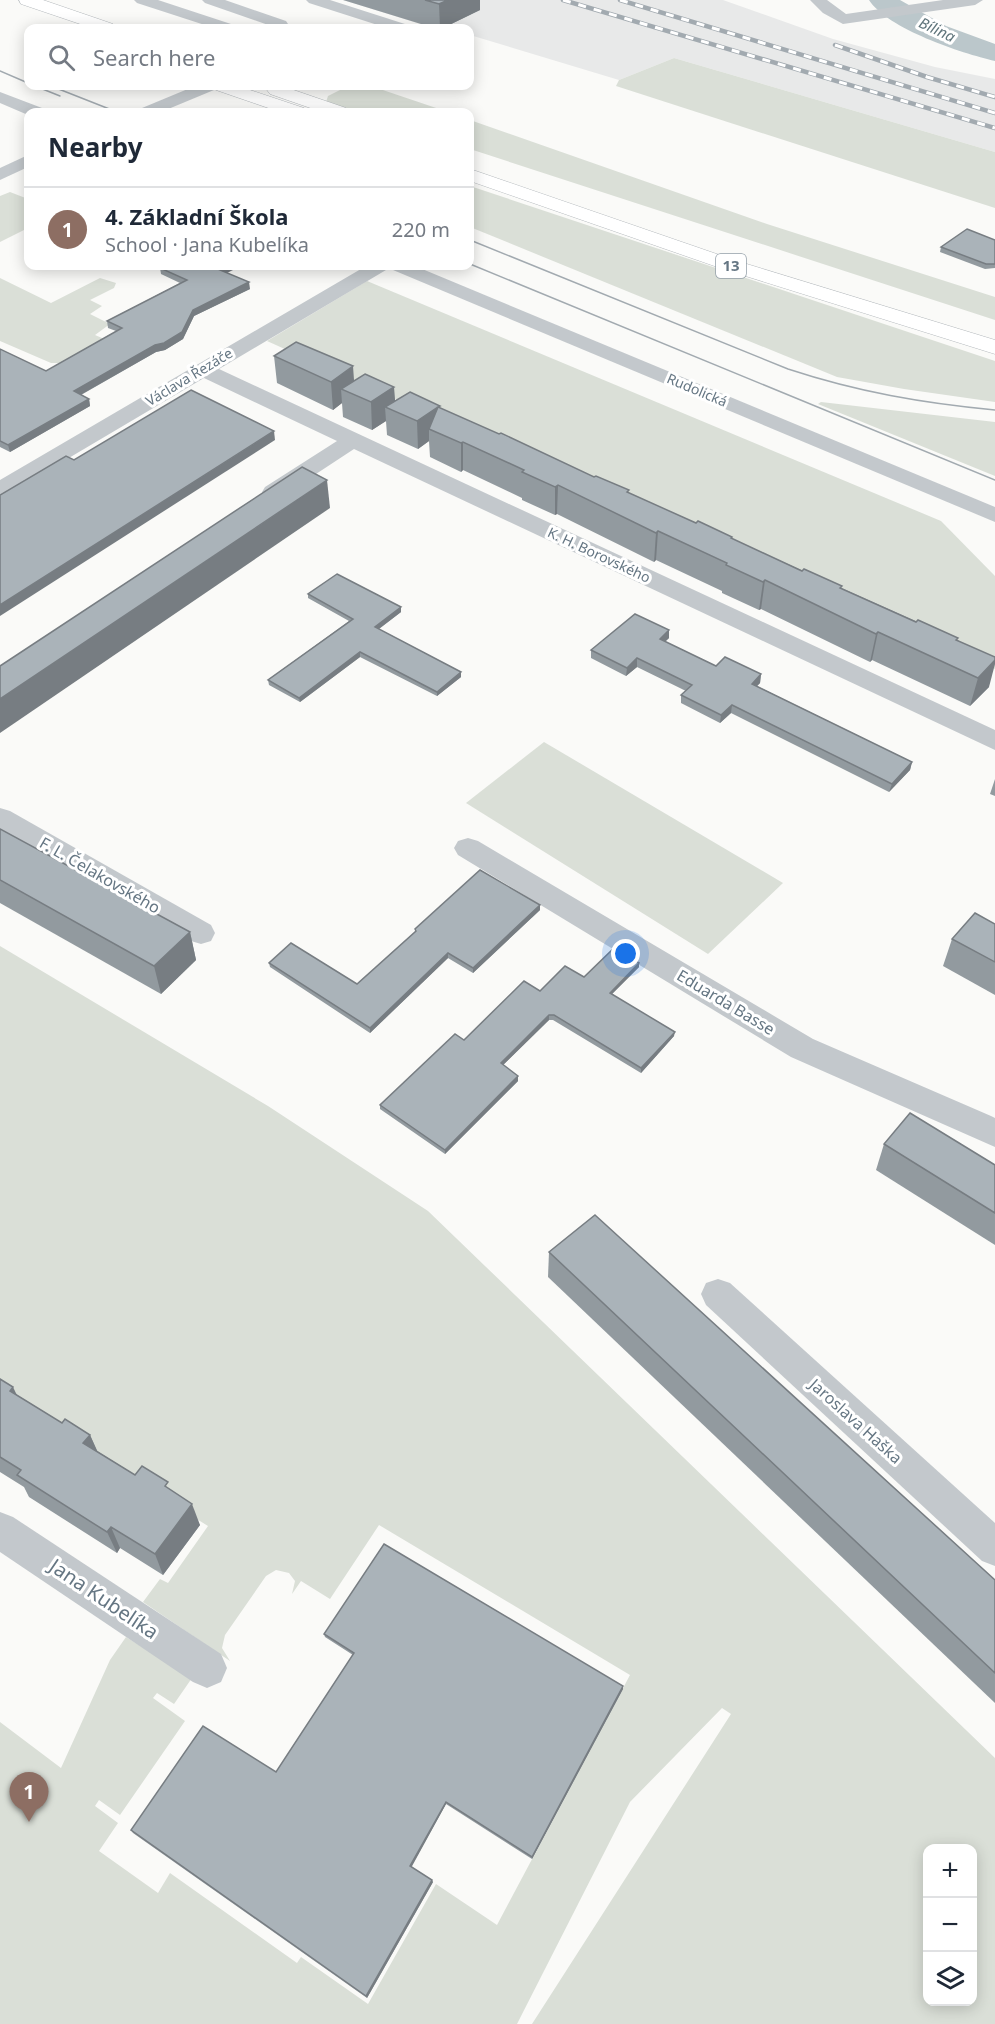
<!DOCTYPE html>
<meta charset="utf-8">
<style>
body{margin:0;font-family:"Noto Sans",sans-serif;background:#f2f2f3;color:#1f2937}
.controls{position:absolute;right:18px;bottom:18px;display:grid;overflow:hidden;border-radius:12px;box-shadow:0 3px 15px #0003}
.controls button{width:54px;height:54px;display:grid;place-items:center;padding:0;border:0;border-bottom:2px solid #e0e1e3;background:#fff;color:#1f2937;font:30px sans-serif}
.you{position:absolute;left:626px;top:954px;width:21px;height:21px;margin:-15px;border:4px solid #fff;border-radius:50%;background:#1a73e8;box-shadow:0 0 0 9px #1a73e833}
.badge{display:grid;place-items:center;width:39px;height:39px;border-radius:50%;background:#e4572e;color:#fff;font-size:20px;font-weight:700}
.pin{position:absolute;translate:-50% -50px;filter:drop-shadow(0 2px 3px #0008)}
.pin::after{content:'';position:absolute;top:32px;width:21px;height:18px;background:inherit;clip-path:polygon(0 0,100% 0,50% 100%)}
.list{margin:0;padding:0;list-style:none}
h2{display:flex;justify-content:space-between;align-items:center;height:78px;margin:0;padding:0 24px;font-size:26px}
h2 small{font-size:20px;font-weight:400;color:#747a83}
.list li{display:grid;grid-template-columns:39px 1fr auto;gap:18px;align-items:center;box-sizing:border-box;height:84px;padding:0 24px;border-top:2px solid #e0e1e3}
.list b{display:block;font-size:22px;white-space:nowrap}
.list p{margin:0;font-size:20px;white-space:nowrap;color:#747a83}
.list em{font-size:20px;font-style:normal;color:#747a83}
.icon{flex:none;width:33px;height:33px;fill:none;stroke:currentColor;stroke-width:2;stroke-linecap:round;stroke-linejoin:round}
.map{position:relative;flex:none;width:995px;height:2024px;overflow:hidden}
.search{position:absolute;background:#fff;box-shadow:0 3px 15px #0003;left:24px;top:24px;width:450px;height:66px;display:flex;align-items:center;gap:15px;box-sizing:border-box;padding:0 21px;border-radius:12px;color:#747a83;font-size:22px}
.panel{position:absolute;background:#fff;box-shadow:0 3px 15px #0003;left:24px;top:108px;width:450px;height:162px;border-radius:12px}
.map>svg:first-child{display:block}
</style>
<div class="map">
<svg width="995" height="2024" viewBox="0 0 995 2024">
<rect width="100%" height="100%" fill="#fafaf8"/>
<path fill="#e8e9e9" d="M343 0H723L833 39 935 67 995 79V152L674 58 619 80 470 35V28H433Z"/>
<g fill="#dadfd7" fill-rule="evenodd">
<path d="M674 58 995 152V208L616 86 619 80Z"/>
<path d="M348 86H371L448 112H359L326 102 328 96Z"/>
<path d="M470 120 767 224 995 297V320L470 149Z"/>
<path d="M470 186 995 361V402L904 389 837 377 470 227Z"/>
<path d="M10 192 28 199V228L0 242V196Z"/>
<path d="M0 278 51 303 100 278 116 283 114 288 90 300 102 306 90 314 110 324 95 335 109 341 69 363H51L0 341Z"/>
<path d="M367 281 941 521 995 576V669L267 341Z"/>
<path d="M821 402 995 422V476L818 404Z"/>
<path d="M544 742 783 883 708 954 466 803Z"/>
<path d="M0 946 268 1106 428 1211 995 1758V2024H532L731 1714 722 1708 630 1802 517 2024H0V1722L61 1768 110 1660 126 1637 192 1678 174 1704 157 1693 153 1698 185 1721 120 1815 99 1800 95 1806 118 1823 99 1851 158 1893 170 1873 297 1963 301 1957 368 2004 436 1884 497 1925 630 1675 379 1525 330 1599 301 1581 292 1594 295 1581 289 1573 276 1570 266 1576 225 1635 222 1648 230 1661 143 1602 160 1579 168 1583 208 1526 0 1397ZM928 1848H972V2002H928Z"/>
</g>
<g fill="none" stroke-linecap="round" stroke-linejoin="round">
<path fill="#bbc7cb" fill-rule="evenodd" d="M869 0H900L946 26 995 44V61C961 53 888 29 869 0Z"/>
<defs>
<g id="highway">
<path d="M19 0H43L113 24 116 28H92L21 4Z"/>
<path d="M213 86H238L304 108 306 112H280L216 90Z"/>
<path d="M270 86H282L346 108 348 112H322L270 94 267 90Z"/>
<path d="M470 169 737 261 995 340V354L723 269 470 181Z"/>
</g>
</defs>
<use href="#highway" stroke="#b4b9bd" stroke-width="1"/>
<g fill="#c3c8cc" fill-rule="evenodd">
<path d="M134 0H158L234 25 236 28H214L137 3Z"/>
<path d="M202 0H225L286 21 288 24 286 27H274L205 3Z"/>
<path d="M306 0H330L408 25 410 28H387L309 3Z"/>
<path d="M810 0H827L846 14 943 0H983L975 5 843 24 823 13Z"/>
<path d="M195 86H216L214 90 161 112H139L142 108Z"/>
<path d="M0 92 42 108 45 112H28V115L0 103Z"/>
<path d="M28 155V167L0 180V168Z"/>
<path d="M366 266H389L386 270 219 369 995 730V750L354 449 281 497 273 499 265 497 262 492 265 487 337 441 204 378 8 494 0 496V480Z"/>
<path d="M390 266H415L995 507V522L393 270Z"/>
<path d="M0 808 10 811 211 925 215 933 211 941 201 944 191 941 0 830Z"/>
<path d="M468 838 478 841 813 1039 991 1116 995 1118V1147L791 1057 458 855 454 848 458 841Z"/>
<path d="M718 1279 730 1283 995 1523V1566L982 1561 706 1305 701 1294 706 1283Z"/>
<path d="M0 1512 13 1517 221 1654 227 1668 221 1682 207 1688 193 1682 0 1552Z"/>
</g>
<use href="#highway" fill="#fff" fill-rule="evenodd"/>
<g stroke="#a2aab0" stroke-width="1.5">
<path d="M0 71 28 83"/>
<path d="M35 86 60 96"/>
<path d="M51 86 117 112"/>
<path d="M470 240 788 369C858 392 922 403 995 410"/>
<path d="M470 264 995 480"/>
</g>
<defs>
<g id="rail">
<path d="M563 0 995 128"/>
<path d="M620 0 995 113"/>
<path d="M835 45 927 77 995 97"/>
</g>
</defs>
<use href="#rail" stroke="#a2aab0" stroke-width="4.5"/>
<use href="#rail" stroke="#fff" stroke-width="3" stroke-dasharray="8" stroke-linecap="butt"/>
</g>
<g fill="#929a9f">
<path d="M343 0H480V10L443 28H434Z"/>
<path d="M995 240V268L985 269 940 252 941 247Z"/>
<path d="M160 268 228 273 250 289 194 316 183 339 165 350 156 352 81 395 89 399 90 406 10 452 0 447V349L46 371 116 331 108 328 107 321 180 283 161 274Z"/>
<path d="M274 356 354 381 395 401 440 406V408L696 523 732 537V539L958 640 989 687 970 706 872 660 870 662 761 609 759 610 722 593V591L656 560 654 562 557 514 555 515 522 500V498L463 470 461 472 430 457 429 441 418 449 387 435 386 421 372 430 343 417 342 403 333 410 277 383Z"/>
<path d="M308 594 401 612 379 629 461 672V677L437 696 360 657 300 702 269 685 268 680 349 621 308 598Z"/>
<path d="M669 630V638L665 642 716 666 761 674 760 683 757 686 912 762 910 770 889 792 731 713 720 723 681 703V695L686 691 637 667 626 676 591 658V650Z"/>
<path d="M995 779V796L990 794Z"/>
<path d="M0 829 190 932 196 960 161 994 0 903Z"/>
<path d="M540 905V910L473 973 448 958 370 1033 270 967 269 963 357 984 415 932V929Z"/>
<path d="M995 924V995L943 966 952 939Z"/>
<path d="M639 963V967L612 994 674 1036 641 1073 553 1020H549L503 1065 518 1081 445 1154 380 1109V1105L464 1040 540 991 584 977Z"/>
<path d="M884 1144 995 1165V1245L876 1170Z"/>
<path d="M549 1252 995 1580V1703L548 1277Z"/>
<path d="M0 1379 17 1395 62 1423 90 1435 97 1451 135 1475 170 1489 200 1525 163 1575 120 1548 117 1553 29 1497 24 1487 0 1472Z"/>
<path d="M324 1634 623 1689 532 1859 446 1804 411 1867 433 1882 367 1998 133 1833 131 1830 276 1772 353 1655 325 1637Z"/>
</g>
<g fill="#777d82">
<path d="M448 0H480V10L443 28H440L439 4Z"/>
<path d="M228 266H241L221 276 220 270Z"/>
<path d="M249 282 250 289 194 316 183 339 165 350 156 352 75 398 74 391 193 310Z"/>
<path d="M353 366 355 394 341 389 342 403 333 410 331 382Z"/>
<path d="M394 387 396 411 385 407 386 421 372 430 371 402Z"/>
<path d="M89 399 90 406 10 452 8 445Z"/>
<path d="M438 407 429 429V441L418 449 417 421Z"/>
<path d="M274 431 275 440 0 616V605Z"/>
<path d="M463 442V470L461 472V443Z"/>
<path d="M327 480 330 508 0 733V699Z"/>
<path d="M558 485 557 514 555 515V487Z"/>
<path d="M658 531 656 560 654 562 656 533Z"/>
<path d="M765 580 761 609 759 610 763 582Z"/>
<path d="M401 607V612L376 631 375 627Z"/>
<path d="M669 630V638L659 647 660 639Z"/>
<path d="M878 632 872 660 870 662 876 634Z"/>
<path d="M360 652V657L300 702 299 698Z"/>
<path d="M637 658V667L626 676 627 668Z"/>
<path d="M995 660V664L989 687 970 706 978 678Z"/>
<path d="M461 672V677L437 696V692Z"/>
<path d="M761 674 760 683 751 692 752 684Z"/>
<path d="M732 705 731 713 720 723 721 715Z"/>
<path d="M912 762 910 770 889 792 892 784Z"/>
<path d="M540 905V910L473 973V968Z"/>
<path d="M190 932 196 960 161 994 154 966Z"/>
<path d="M448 953V958L370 1033V1028Z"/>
<path d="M639 963V967L609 997 610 993Z"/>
<path d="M549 1015V1020L501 1067V1063Z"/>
<path d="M675 1032 674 1036 641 1073V1068Z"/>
<path d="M518 1076V1081L445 1154V1150Z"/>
<path d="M13 1387 24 1410 10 1391Z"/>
<path d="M90 1435 100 1457 83 1443Z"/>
<path d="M192 1504 200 1525 163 1575 155 1554Z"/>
<path d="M111 1527 120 1548 117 1553 107 1532Z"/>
<path d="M623 1686V1689L532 1859V1857Z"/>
<path d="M446 1802V1804L411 1868 410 1866Z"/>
<path d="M432 1880 433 1882 367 1998 366 1996Z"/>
</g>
<g fill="#aab3b9" stroke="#777d82" stroke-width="1.5">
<path d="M425 0H448L439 4Z"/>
<path d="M967 229 995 240V264H986L941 247Z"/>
<path d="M164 266H228L220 270 249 282 193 310 182 332 164 343 155 345 74 391 89 399 8 445 0 441V349L46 371 122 328 107 321 187 280 160 268Z"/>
<path d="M296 342 353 366 331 382 274 356Z"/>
<path d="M365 374 394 387 371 402 341 389Z"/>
<path d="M191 390 274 431 0 605V495L66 456 74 460Z"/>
<path d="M410 392 440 406 438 407 499 434 501 433 594 477 596 476 629 490 627 492 696 523 698 521 732 537 731 538 802 571 804 569 842 586 840 588 916 622 918 620 958 638 956 640 995 657V660L978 678 878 632 876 634 765 580 763 582 726 565 727 563 658 531 656 533 558 485 555 487 522 472 524 470 463 442 461 443 429 429 438 407 417 421 385 407Z"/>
<path d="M302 467 327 480 0 699V666Z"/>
<path d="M337 574 401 607 375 627 461 672 437 692 360 652 299 698 268 680 353 619 308 594Z"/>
<path d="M635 614 669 630 660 639 716 666 725 657 761 674 752 684 912 762 892 784 732 705 721 715 681 695 692 685 637 658 627 668 591 650Z"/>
<path d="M0 829 190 932 154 966 0 880Z"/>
<path d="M480 870 540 905 473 968 448 953 370 1028 269 963 291 943 357 984 416 931 415 929Z"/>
<path d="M975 913 995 924V962L952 939Z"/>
<path d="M614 948 639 963 610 993 675 1032 641 1068 554 1015H549L501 1063 518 1076 445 1150 380 1105 455 1034 464 1040 524 981 540 991 565 966 584 977Z"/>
<path d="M910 1113 995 1165V1213L884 1144Z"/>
<path d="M595 1215 995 1580V1673L549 1252Z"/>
<path d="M0 1379 13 1387 10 1391 62 1423 65 1419 90 1435 83 1443 135 1475 142 1466 168 1482 165 1486 192 1504 155 1554 111 1527 107 1532 17 1475 21 1470 0 1457Z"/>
<path d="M384 1544 623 1686 532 1857 446 1802 410 1866 432 1880 366 1996 131 1830 203 1726 276 1772 354 1653 324 1634Z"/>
</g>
<g text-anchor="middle" stroke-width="6" stroke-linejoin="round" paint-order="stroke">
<g font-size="14" fill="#657683" stroke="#fff">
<text transform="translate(189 377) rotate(-31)" y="5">Václava Řezáče</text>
<text transform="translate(697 390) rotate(23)" y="5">Rudolická</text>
<text transform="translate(599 555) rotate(25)" y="5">K. H. Borovského</text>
</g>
<g font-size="15" font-style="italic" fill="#60757c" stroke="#fff">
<text transform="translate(937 30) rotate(25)" y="5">Bílina</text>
</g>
<rect fill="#fff" stroke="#939fa8" stroke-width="1.5" x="716" y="254" width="30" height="24" rx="4.5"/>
<g font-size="15" font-weight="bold" fill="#657683">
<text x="731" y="271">13</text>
</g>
<g font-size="16" fill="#657683" stroke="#fff">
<text transform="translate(100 875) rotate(30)" y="6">F. L. Čelakovského</text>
<text transform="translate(726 1002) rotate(31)" y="6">Eduarda Basse</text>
<text transform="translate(856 1421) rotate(42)" y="6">Jaroslava Haška</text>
</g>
<g font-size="20" fill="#657683" stroke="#fff">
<text transform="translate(104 1599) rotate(34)" y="7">Jana Kubelíka</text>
</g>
</g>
</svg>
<div class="controls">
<button>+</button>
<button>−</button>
<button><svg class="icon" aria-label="layers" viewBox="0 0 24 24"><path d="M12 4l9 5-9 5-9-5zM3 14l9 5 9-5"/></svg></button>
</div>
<div class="you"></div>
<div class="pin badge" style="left:29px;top:1822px;background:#8d6e63">1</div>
<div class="search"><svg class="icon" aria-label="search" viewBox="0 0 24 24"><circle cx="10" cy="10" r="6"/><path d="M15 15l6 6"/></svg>Search here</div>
<section class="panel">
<h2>Nearby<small></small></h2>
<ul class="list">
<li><span class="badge" style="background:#8d6e63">1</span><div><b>4. Základní Škola</b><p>School · Jana Kubelíka</p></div><em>220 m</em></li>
</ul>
</section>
</div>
